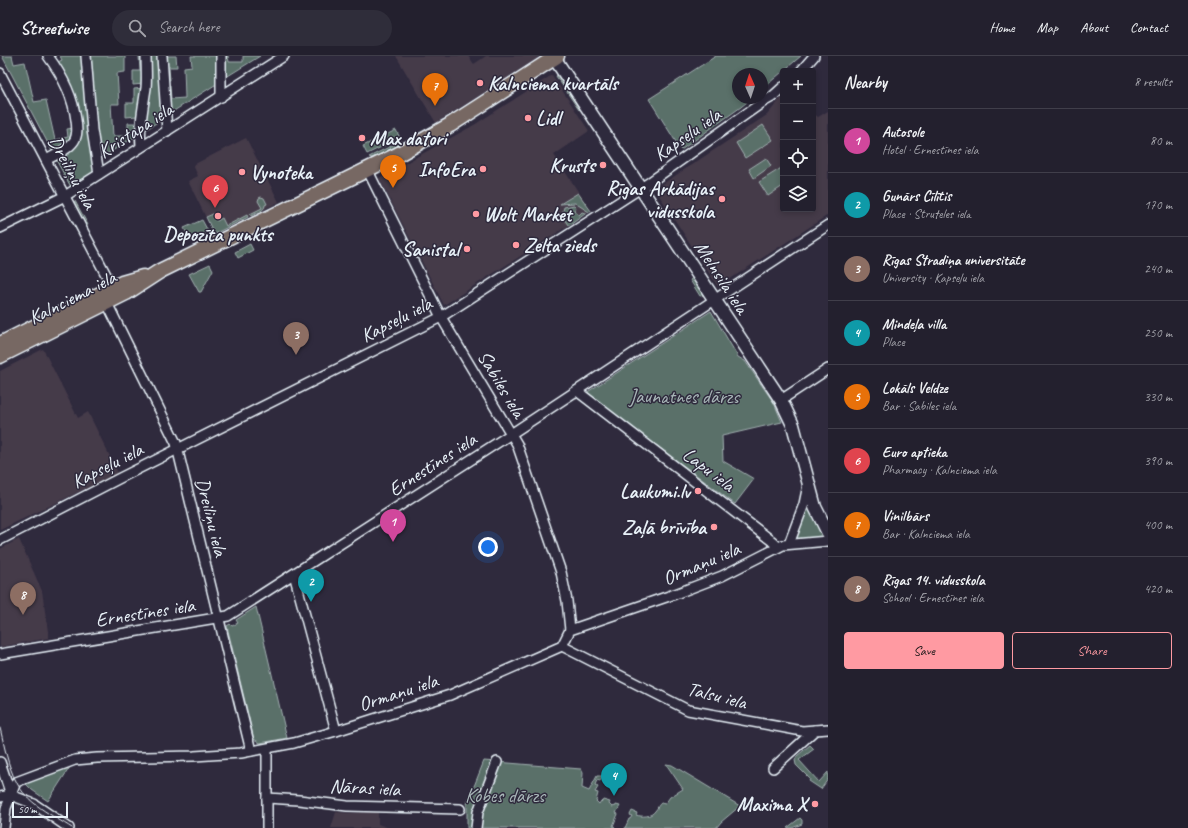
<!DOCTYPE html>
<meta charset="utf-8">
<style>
body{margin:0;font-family:Caveat,sans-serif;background:#2f2d3a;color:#f1f3f6}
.controls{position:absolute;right:12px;top:12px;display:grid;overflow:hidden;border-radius:4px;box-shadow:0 2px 6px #0003}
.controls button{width:36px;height:36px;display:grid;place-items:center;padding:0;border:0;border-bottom:1px solid #403e4a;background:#23202e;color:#f1f3f6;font:20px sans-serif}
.compass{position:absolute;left:732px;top:12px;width:36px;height:36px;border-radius:50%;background:#23202e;box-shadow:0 2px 6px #0003;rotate:357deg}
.scale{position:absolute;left:12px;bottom:10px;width:56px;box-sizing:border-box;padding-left:4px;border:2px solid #e8f1f8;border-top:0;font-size:11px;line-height:14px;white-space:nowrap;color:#e8f1f8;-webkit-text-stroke:3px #2f2a3d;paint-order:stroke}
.you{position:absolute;left:488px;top:491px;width:14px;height:14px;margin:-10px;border:3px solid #fff;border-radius:50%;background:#1a73e8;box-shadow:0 0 0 6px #1a73e833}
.badge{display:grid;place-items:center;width:26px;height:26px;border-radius:50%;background:#ff9aa2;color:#fff;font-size:13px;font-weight:700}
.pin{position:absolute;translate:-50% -33px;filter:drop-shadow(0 1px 2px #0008)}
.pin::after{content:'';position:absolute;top:21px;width:14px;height:12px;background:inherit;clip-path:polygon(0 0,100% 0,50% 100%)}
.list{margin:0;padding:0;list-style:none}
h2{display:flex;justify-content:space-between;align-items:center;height:52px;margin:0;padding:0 16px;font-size:17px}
h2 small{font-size:13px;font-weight:400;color:#a3a3aa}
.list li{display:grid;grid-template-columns:26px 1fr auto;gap:12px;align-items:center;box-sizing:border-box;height:64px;padding:0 16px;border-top:1px solid #403e4a}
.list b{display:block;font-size:15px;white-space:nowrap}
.list p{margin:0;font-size:13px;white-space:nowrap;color:#a3a3aa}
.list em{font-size:13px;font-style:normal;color:#a3a3aa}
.actions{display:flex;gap:8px;padding:12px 16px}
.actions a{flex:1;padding:9px 0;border:1px solid #ff9aa2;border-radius:4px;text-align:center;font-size:14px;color:#ff9aa2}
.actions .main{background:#ff9aa2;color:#111}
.icon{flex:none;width:22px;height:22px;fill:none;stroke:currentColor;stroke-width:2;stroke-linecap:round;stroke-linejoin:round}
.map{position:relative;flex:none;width:828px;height:772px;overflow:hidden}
header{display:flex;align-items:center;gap:24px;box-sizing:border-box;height:56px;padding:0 20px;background:#23202e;border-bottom:1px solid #403e4a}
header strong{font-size:19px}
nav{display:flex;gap:22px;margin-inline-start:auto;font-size:14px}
.search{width:280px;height:36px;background:#2f2d3a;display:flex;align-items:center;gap:10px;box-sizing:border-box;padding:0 14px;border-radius:22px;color:#a3a3aa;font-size:15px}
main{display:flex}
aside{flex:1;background:#23202e}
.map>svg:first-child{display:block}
</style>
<header>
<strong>Streetwise</strong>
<div class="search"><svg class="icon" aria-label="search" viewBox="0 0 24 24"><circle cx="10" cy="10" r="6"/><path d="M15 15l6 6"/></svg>Search here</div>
<nav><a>Home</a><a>Map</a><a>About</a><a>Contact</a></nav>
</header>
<main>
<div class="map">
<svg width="828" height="772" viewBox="0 0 828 772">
<rect width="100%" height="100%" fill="#2f2a3d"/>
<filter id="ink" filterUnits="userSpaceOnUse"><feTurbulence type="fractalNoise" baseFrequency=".025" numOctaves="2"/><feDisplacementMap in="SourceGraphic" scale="8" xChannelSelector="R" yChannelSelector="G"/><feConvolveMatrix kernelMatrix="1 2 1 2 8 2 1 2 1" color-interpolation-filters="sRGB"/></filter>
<g filter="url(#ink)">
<g fill="#453a4a">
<path d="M396 0H468L474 8 486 0H536L538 2 436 67Z"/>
<path d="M552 19 589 75 554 99 591 155 444 249 379 122 474 69Z"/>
<path d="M783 40V153H813V57L818 61 828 55V159L718 231 655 133 767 59Z"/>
<path d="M246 82 279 146 214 178 188 125 198 120 193 109Z"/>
<path d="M43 293 78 362 88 356 118 417 0 474V315Z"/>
<path d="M19 483 42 535 49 582 0 591V493Z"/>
<path d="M336 756 351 757 378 756V768L389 772H331Z"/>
</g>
<g fill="#5a6f69" stroke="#a1b0b0">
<path d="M2 0H12L14 8 25 6 34 46 46 44 55 84 68 81 67 73 74 72 70 86 53 97Z"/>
<path d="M60 0H83L96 115 71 131 55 102 79 79 56 7 62 4Z"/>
<path d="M89 0H125V16L117 17 119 48H111L113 80H128V67H137L138 79 99 103Z"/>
<path d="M139 0H143L144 28 133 29V15H140Z"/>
<path d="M148 0H161L164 62 142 76Z"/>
<path d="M165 0H176L177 11H169L170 24H166Z"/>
<path d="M191 0H219L218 27 169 58 167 30 170 29 171 43 185 42 184 11 192 10Z"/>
<path d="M223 0H228L229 6H243V0H260L223 23Z"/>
<path d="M716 0H801L762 33V18H738V42H752L741 51 681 94 649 43Z"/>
<path d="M559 18 581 52 579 54 556 20Z"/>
<path d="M144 32 140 54 137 60 126 61V47H134V33Z"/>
<path d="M763 69 773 84 745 102 736 87Z"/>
<path d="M396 74 400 82 367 98 363 90Z"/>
<path d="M401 85 402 86 399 89 372 102 369 101Z"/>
<path d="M766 102 771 110 754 122 749 113Z"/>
<path d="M783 111V130L768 140 759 126Z"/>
<path d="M578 137 591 155 589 156 575 147 560 148Z"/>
<path d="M261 141 264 142 267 148 265 149C265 155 256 157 251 160L250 158 262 152 258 145 259 142Z"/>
<path d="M75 145 88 169 85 170 73 146Z"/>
<path d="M574 149 576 151 574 155 579 159 582 156 585 157V158L570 169H568L562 160 564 151Z"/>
<path d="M213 158 217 165 222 162 226 170 247 159 248 161 214 178 206 161Z"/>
<path d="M202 164 209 177 191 185 184 172Z"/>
<path d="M250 188 253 194 238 202 235 196Z"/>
<path d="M210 208 213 214 201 236H199L189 218Z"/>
<path d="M693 222 705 238 704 239 700 240 690 224Z"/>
<path d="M711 255 738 301 745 305 774 347 782 366 722 380 723 405 754 423 735 448 586 337Z"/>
<path d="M808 451 810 453 824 480 821 482 798 483 796 480Z"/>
<path d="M256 551 287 682 260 687 254 683 227 570 230 568 232 570 238 567 236 564Z"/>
<path d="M810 689 814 693 799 704 819 726 828 716V723L821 733 809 725 810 723 796 709 795 704 797 700Z"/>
<path d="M484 705 581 713 583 717 582 732 589 735 597 720H603L600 725 597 724 595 729 598 731 595 736 598 737 596 745 599 748 601 745 602 746 603 744 610 746 609 748 612 751 616 750V749L620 750 616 757 618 758 613 770 615 771 614 772H467V748Z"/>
<path d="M666 708 672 709 740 750 721 766 716 772H625L629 763H630L632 760 630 759 632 755 637 757 636 759C642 761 651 761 655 755 658 752 658 749 661 747L665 748 670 741 683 733Z"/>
<path d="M70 711 48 745 32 734 24 726Z"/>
<path d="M800 762 802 764V768L792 772H787Z"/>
</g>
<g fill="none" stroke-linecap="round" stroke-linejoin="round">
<defs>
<g id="street">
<path d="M86 0 92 74 99 118"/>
<path d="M162 0 167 75"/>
<path d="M801 15 814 0"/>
<path d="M0 17 113 232"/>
<path d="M221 41V0"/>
<path d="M141 91C139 71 143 52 146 32 147 21 146 10 146 0"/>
<path d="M46 104C55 99 68 94 74 85 78 79 77 71 76 64 73 40 62 19 48 0"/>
<path d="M367 113 441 261 517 388 561 516 567 545 570 574"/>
<path d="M0 172 65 140 284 0"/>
<path d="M107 247 176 387 251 695"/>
<path d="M577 335 772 485 778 491"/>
<path d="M781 344 828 313"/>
<path d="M0 484 120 422 441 261 650 126 763 46 772 41 783 31"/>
<path d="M789 488 804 448 808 429"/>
<path d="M294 518 336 675"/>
<path d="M562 590 688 654 802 675 828 673"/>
<path d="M0 598 228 560 511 378 828 169"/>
<path d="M0 706 11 739"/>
<path d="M773 712 815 674"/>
<path d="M0 741 11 739 34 748 69 772"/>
<path d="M267 742 299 744 347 750 460 753"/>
<path d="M4 772 6 752 16 726 75 704 97 702 194 700 241 697 294 687 336 675 450 639 562 590 570 574 675 538 722 520 783 489 828 485"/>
<path d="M267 772V693"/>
<path d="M476 772 478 756 497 706"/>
</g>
<path id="secondary" d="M553 0 781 344 793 369 815 451 828 477"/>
<g id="primary">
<path d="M0 288 122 227 143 221"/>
<path d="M0 300 126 237 160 215 397 99 450 69 557 0"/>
</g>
</defs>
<use href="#street" stroke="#e8f1f8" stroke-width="12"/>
<use href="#secondary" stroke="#e8f1f8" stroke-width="15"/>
<use href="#primary" stroke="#e8f1f8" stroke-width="17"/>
<use href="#street" stroke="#2f2a3d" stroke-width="9"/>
<use href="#secondary" stroke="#2f2a3d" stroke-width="12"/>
<use href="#primary" stroke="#776864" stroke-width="14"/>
<path stroke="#e8f1f8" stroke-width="1" d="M0 672C4 688 8 711 16 725 26 747 52 759 72 772"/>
</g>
</g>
<g fill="#ff9aa2" stroke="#2f2a3d" stroke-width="1.5">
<circle cx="480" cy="27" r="4"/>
<circle cx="528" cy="62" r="4"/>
<circle cx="362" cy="82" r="4"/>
<circle cx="603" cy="109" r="4"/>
<circle cx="483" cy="113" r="4"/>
<circle cx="242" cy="116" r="4"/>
<circle cx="722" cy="143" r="4"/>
<circle cx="476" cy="158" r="4"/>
<circle cx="218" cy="160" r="4"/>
<circle cx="516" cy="189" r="4"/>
<circle cx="467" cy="193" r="4"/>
<circle cx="698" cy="435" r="4"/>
<circle cx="714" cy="471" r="4"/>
<circle cx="815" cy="748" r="4"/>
</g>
<g text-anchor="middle" stroke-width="3" stroke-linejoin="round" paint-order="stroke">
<g font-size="20" font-weight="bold" fill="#e8f1f8" stroke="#2f2a3d" text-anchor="end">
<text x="488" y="34" text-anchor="start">Kalnciema kvartāls</text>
<text x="536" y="69" text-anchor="start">Lidl</text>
<text x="370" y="89" text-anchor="start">Max datori</text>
<text x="595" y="116">Krusts</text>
<text x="475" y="120">InfoEra</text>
<text x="250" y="123" text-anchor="start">Vynoteka</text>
<text x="714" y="139">Rīgas Arkādijas<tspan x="714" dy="23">vidusskola</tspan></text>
<text x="484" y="165" text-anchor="start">Wolt Market</text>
<text x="218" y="185" text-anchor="middle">Depozīta punkts</text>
<text x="524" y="196" text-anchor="start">Zelta zieds</text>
<text x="459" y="200">Sanistal</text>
<text x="690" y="442">Laukumi.lv</text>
<text x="706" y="478">Zaļā brīvība</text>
<text x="807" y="755">Maxima X</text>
</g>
<g font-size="20" fill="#e8f1f8" stroke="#2f2a3d">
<text transform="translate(135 74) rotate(-33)" y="7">Kristapa iela</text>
<text transform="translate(687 78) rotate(-35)" y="7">Kapseļu iela</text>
<text transform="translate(73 116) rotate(62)" y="7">Dreiliņu iela</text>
<text transform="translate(722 221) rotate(57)" y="7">Melnsila iela</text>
<text transform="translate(72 241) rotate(-27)" y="7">Kalnciema iela</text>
<text transform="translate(396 263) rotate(-27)" y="7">Kapseļu iela</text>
<text transform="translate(502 328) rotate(59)" y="7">Sabiles iela</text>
<text transform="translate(432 408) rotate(-33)" y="7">Ernestīnes iela</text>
<text transform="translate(107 409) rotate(-27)" y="7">Kapseļu iela</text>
<text transform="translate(709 413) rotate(37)" y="7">Lapu iela</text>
<text transform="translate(212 461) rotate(76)" y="7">Dreiliņu iela</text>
<text transform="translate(701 507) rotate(-23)" y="7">Ormaņu iela</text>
<text transform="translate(145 556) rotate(-9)" y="7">Ernestīnes iela</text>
<text transform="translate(398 636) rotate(-18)" y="7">Ormaņu iela</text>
<text transform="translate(717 639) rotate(14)" y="7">Talsu iela</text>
<text transform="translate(365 731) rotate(3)" y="7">Nāras iela</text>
</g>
<g font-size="20" fill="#a8b6b8" stroke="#2f2a3d">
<text x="684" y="347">Jaunatnes dārzs</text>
<text x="505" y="746">Kobes dārzs</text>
</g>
</g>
</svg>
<div class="controls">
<button>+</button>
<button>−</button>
<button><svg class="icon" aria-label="locate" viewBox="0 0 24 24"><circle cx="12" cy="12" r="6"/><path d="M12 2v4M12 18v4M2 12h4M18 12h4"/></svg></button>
<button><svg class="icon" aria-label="layers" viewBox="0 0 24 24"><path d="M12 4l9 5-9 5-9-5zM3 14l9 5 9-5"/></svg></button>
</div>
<svg class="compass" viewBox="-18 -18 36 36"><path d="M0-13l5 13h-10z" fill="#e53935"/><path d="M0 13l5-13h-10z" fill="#a3a3aa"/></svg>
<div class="scale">50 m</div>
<div class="you"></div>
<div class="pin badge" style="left:393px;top:486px;background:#d1479c">1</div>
<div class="pin badge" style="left:311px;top:546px;background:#0f9aa8">2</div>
<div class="pin badge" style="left:296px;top:299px;background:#8d6e63">3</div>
<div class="pin badge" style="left:614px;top:740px;background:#0f9aa8">4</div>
<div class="pin badge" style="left:393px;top:132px;background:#e8710a">5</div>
<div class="pin badge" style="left:215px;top:152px;background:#e0444e">6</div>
<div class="pin badge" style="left:435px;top:50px;background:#e8710a">7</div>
<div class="pin badge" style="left:23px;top:559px;background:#8d6e63">8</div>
</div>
<aside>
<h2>Nearby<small>8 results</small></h2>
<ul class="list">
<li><span class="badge" style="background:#d1479c">1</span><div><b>Autosole</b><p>Hotel · Ernestīnes iela</p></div><em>80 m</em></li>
<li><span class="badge" style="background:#0f9aa8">2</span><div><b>Gunārs Cīlītis</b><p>Place · Struteles iela</p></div><em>170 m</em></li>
<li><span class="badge" style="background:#8d6e63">3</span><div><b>Rīgas Stradiņa universitāte</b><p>University · Kapseļu iela</p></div><em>240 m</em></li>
<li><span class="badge" style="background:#0f9aa8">4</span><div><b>Mindeļa villa</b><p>Place</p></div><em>250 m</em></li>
<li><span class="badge" style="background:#e8710a">5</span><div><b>Lokāls Veldze</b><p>Bar · Sabiles iela</p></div><em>330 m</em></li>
<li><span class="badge" style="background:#e0444e">6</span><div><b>Euro aptieka</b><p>Pharmacy · Kalnciema iela</p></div><em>390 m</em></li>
<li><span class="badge" style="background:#e8710a">7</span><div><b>Vinilbārs</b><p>Bar · Kalnciema iela</p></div><em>400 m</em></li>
<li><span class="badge" style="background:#8d6e63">8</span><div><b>Rīgas 14. vidusskola</b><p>School · Ernestīnes iela</p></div><em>420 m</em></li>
</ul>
<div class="actions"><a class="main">Save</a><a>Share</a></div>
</aside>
</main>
